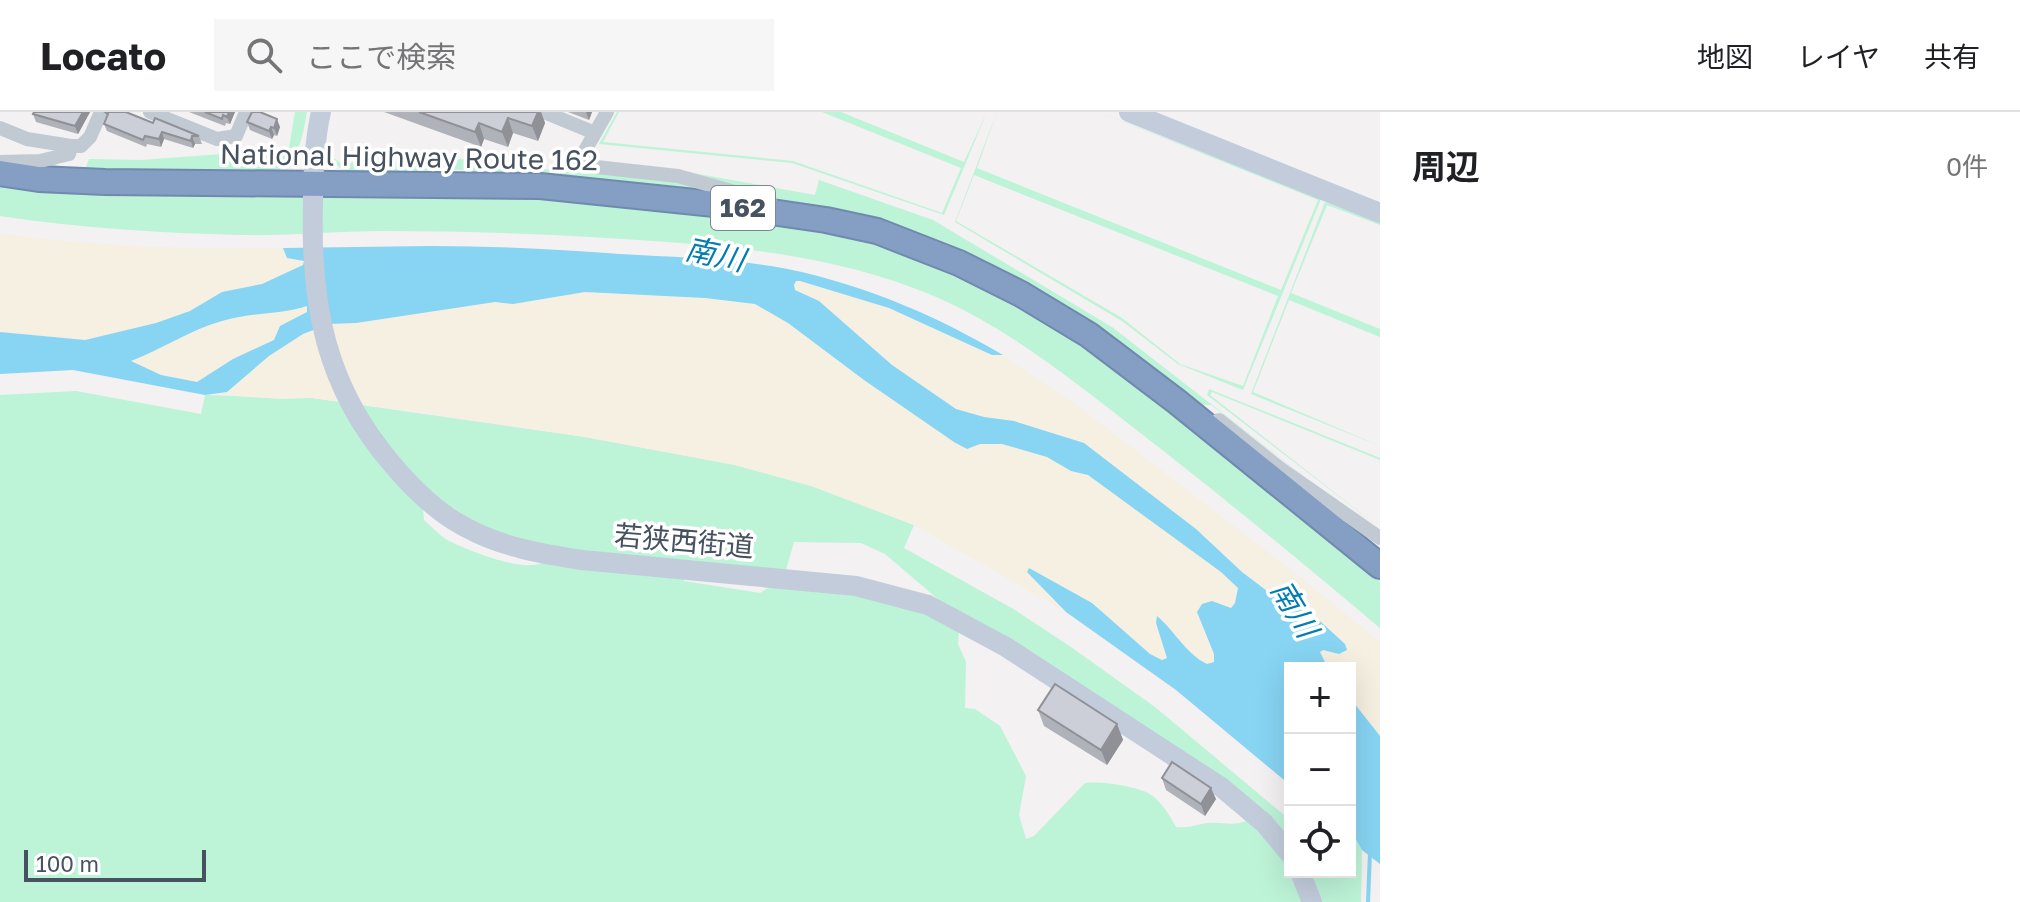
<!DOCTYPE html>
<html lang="ja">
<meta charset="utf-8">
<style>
body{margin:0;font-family:"Golos Text","Noto Sans JP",sans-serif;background:#f6f6f6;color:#202124}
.controls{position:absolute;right:24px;bottom:24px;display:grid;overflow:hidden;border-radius:0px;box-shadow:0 8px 32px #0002}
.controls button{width:72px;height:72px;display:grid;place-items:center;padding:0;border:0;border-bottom:2px solid #e0e0e0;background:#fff;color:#202124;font:40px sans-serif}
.scale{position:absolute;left:24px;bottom:20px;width:182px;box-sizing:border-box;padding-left:8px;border:4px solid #475260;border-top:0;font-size:22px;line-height:28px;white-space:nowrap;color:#475260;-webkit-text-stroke:6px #fff;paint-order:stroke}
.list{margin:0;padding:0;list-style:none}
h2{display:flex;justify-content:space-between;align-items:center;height:104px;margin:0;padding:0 32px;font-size:34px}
h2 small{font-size:26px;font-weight:400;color:#757577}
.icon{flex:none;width:44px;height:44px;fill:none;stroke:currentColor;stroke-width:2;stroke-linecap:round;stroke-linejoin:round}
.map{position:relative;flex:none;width:1380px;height:790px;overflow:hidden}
header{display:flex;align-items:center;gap:48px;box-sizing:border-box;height:112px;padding:0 40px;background:#fff;border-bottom:2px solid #e0e0e0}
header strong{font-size:38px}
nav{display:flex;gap:44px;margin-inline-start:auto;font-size:28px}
.search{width:560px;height:72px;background:#f6f6f6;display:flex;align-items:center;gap:20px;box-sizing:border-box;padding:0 28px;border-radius:0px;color:#757577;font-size:30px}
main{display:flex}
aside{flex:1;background:#fff}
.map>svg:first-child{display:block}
</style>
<header>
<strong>Locato</strong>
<div class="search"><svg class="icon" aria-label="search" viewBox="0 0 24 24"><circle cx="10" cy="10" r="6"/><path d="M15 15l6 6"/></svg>ここで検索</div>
<nav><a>地図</a><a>レイヤ</a><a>共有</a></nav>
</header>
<main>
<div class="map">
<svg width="1380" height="790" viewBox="0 0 1380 790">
<rect width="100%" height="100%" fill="#f3f1f1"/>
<g fill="#bdf3d7" fill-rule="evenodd">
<path d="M295 0H307C303 23 299 50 276 59L72 62 4 53 56 52 58 55H86L89 47 141 48 250 40 288 42Z"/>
<path d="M617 0H619L603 30 793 49 942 101 961 56 822 0H841L964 50 987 0 944 103 792 51 599 32Z"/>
<path d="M997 0 977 56 1281 178 1318 88 1099 0 1321 87 1243 278 1178 252 1122 209 955 110ZM974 63 1278 184 1243 274 1180 252 1122 206 956 109Z"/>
<path d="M324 40 341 51 470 47 496 53 681 69 763 93 490 64 466 58 439 57 415 60 345 59 330 48Z"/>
<path d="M687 60 815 83 819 68 933 108 1112 215 1311 370 1211 293H1190L1075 207 792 93Z"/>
<path d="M0 67 538 80 875 124 1049 205 1380 461V516C1299 448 1218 381 1134 316 1071 267 1008 216 934 184 839 144 741 135 639 128 554 122 469 119 383 119 336 119 288 124 240 123 161 121 79 116 0 104Z"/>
<path d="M1325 90 1380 111V113L1327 93 1291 181 1380 217V225L1289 188 1253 280 1380 334 1251 282Z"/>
<path d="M1209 277 1380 346V348L1212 280 1210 283 1380 416 1207 283Z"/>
<path d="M76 279 201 302 205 283 312 286 585 325 735 353 812 374 914 413 904 436 1015 498 1071 535 1155 595 1290 708V728L1253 689 939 488 885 442 861 431 794 430 786 458C739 454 692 449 645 445 577 439 509 436 452 395L423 398 424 408C432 415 440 424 449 429 470 439 521 460 542 451L682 465 684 469 760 481 773 473 854 481 911 495 959 517 958 532 966 550 965 596 975 597 1000 614 1026 664 1019 703 1026 727 1034 724 1085 671C1101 669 1133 674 1148 681 1161 688 1169 703 1176 715 1187 716 1192 714 1202 712 1218 708 1233 716 1248 708L1283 747 1303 790H0V283Z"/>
<path d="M1350 717 1362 738 1361 790H1320L1308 760H1350Z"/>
</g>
<g fill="#f5f0e1">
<path d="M0 122C93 134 189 138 283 136L287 146 304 149V153L262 172 222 180 190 199 156 211 85 228 0 220Z"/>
<path d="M796 169 889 196 992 243H1003L1083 298 1295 461 1380 530V624L1350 586V556H1328L1319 541 1323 538 1339 542 1289 490 1271 482 1242 460 1196 417 1084 331 1014 309 984 305 956 297 892 253 819 189 795 177Z"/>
<path d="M585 180 705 186 755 192 788 211 864 268 967 337 979 332H1002L1047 345 1071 359 1088 363 1221 460 1238 476 1235 491 1231 496 1212 489 1203 519 1214 542 1215 550 1207 552C1185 541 1176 520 1157 505L1156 511 1167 546 1162 548 1150 542 1092 491 1027 460 1066 500 914 413 811 374 735 353 585 325 418 300 312 286 281 287 219 283 227 280 269 244 303 222 329 212 356 211 495 190 513 192Z"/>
<path d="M307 194 308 200 280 214 274 228 233 247 197 270 161 263 130 249 219 209 255 201 295 198Z"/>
</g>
<g fill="#87d4f3" fill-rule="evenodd">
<path d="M431 134C494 134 557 137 620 142 670 145 721 146 771 154 853 168 932 201 1003 243H992L889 196 800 169H796L794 173 795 178 819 189 892 253 956 297 984 305 1014 309 1084 331 1196 417 1242 460 1271 482 1289 490 1321 510 1345 532 1347 538 1339 542 1323 538 1320 540 1328 556H1290V673L1176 578 1066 500 1027 460 1029 456 1092 491 1150 542 1162 548 1167 546 1156 511 1157 504C1175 519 1185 541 1207 552L1214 550V542L1197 500 1202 492 1212 489 1231 496 1235 491 1238 476 1221 460 1088 363 1071 359 1047 345 1002 332H980L967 337 954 330 864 268 788 211 755 192 705 186 585 180 513 192 495 190 356 211 329 212 303 222 269 244 227 280 205 283 73 258 0 262V220L85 228 156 211 190 199 222 180 262 172 303 153 304 149 287 146 283 136ZM307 194V200L280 214 274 228 233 247 197 270 161 263 131 249C162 237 190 218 222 209 250 200 279 203 307 194Z"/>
<path d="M1350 586 1380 624V752L1362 738 1350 717Z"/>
</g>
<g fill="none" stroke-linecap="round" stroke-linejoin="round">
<path stroke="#87d4f3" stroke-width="4" d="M1368 790 1370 740"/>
<defs>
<path id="highway" d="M0 61 39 67 105 70 540 74 724 93 826 108 877 119 959 151 1021 182 1089 223 1176 289 1380 454"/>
</defs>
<use href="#highway" stroke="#7089af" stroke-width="28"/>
<g stroke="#c1cad3" stroke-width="14">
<path d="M150 0 217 27 236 24 246 0"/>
<path d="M544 0 595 21"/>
<path d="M607 0 583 42 587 54 678 64 770 90"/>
<path d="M0 16 27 27 71 34"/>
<path d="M0 50 40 49 69 42 71 34H81L90 25 101 0"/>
<path d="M1208 314 1219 308 1281 357 1380 426"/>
</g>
<g stroke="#c2ccdb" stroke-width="20">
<path d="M321 0C314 30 313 60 313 91 310 191 325 274 392 352 413 377 436 400 465 415 501 435 542 442 582 448L856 474 928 493 1006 535 1221 675 1264 711 1290 742"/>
<path d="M1129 0 1380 101"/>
<path d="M1300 760 1312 790"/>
</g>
<use href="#highway" stroke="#859ec3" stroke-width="24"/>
</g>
<g fill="#afb2b9">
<path d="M34 0H90L78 22 36 10 33 2Z"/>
<path d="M105 0 199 24 202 32H195L193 36 164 27 161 35 147 32 146 35 107 19 104 12 107 5Z"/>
<path d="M189 0H235L230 12 226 11 225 14Z"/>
<path d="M384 0H541L545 11 538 29 513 21 508 35 484 27 481 35Z"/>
<path d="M568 0H592L589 8Z"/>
<path d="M247 10 280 15 277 24 274 23 272 27 250 18Z"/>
<path d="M1038 598 1117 612 1123 628 1107 653 1044 614Z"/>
<path d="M1162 666 1216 687 1205 704 1166 678Z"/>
</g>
<g fill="#8f9196">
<path d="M83 0H90L78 22 75 14Z"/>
<path d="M229 0H235L230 12 227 5Z"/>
<path d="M538 0H541L545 11 538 29 532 14Z"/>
<path d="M586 0H592L589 8Z"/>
<path d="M508 6 513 21 508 35 502 20Z"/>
<path d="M277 7 280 15 277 24 274 16Z"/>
<path d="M479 11 484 27 481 35 475 20Z"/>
<path d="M271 15 274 23 272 27 269 19Z"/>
<path d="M162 20 164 27 161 35 159 27Z"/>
<path d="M192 24 195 32 193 36 191 29Z"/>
<path d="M1117 612 1123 628 1107 653 1101 638Z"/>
<path d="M1211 676 1216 687 1205 704 1201 692Z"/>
</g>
<g fill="#cccfd7" stroke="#8f9196" stroke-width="2">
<path d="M34 0H83L75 14 33 2Z"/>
<path d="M105 0H126L153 11 155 6 199 24H192L191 29 162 20 159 27 145 24 143 28 104 12 108 2Z"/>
<path d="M205 0H229L227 5 223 3 222 7Z"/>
<path d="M252 0H260L277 7 274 16 271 15 269 19 247 10Z"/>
<path d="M419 0H538L532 14 508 6 502 20 479 11 475 20Z"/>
<path d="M1055 572 1117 612 1101 638 1038 598Z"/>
<path d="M1172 650 1211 676 1201 692 1162 666Z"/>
</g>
<g text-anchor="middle" stroke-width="7" stroke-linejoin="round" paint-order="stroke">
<rect fill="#fff" stroke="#7e8690" stroke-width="2" x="711" y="74" width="64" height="44" rx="6"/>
<g font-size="26" font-weight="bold" fill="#475260">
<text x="743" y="105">162</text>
</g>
<g font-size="28" fill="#475260" stroke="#fff">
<text transform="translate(409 45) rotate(1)" y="10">National Highway Route 162</text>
<text transform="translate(684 429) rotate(5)" y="10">若狭西街道</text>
</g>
<g font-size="30" font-style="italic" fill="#027db1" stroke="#fff">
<text transform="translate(715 143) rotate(12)" y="10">南川</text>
<text transform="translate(1294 497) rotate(59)" y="10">南川</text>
</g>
</g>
</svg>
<div class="controls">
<button>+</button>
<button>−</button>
<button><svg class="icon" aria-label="locate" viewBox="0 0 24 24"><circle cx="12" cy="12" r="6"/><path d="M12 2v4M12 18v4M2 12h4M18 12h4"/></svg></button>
</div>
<div class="scale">100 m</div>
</div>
<aside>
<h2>周辺<small>0件</small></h2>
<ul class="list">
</ul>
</aside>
</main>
